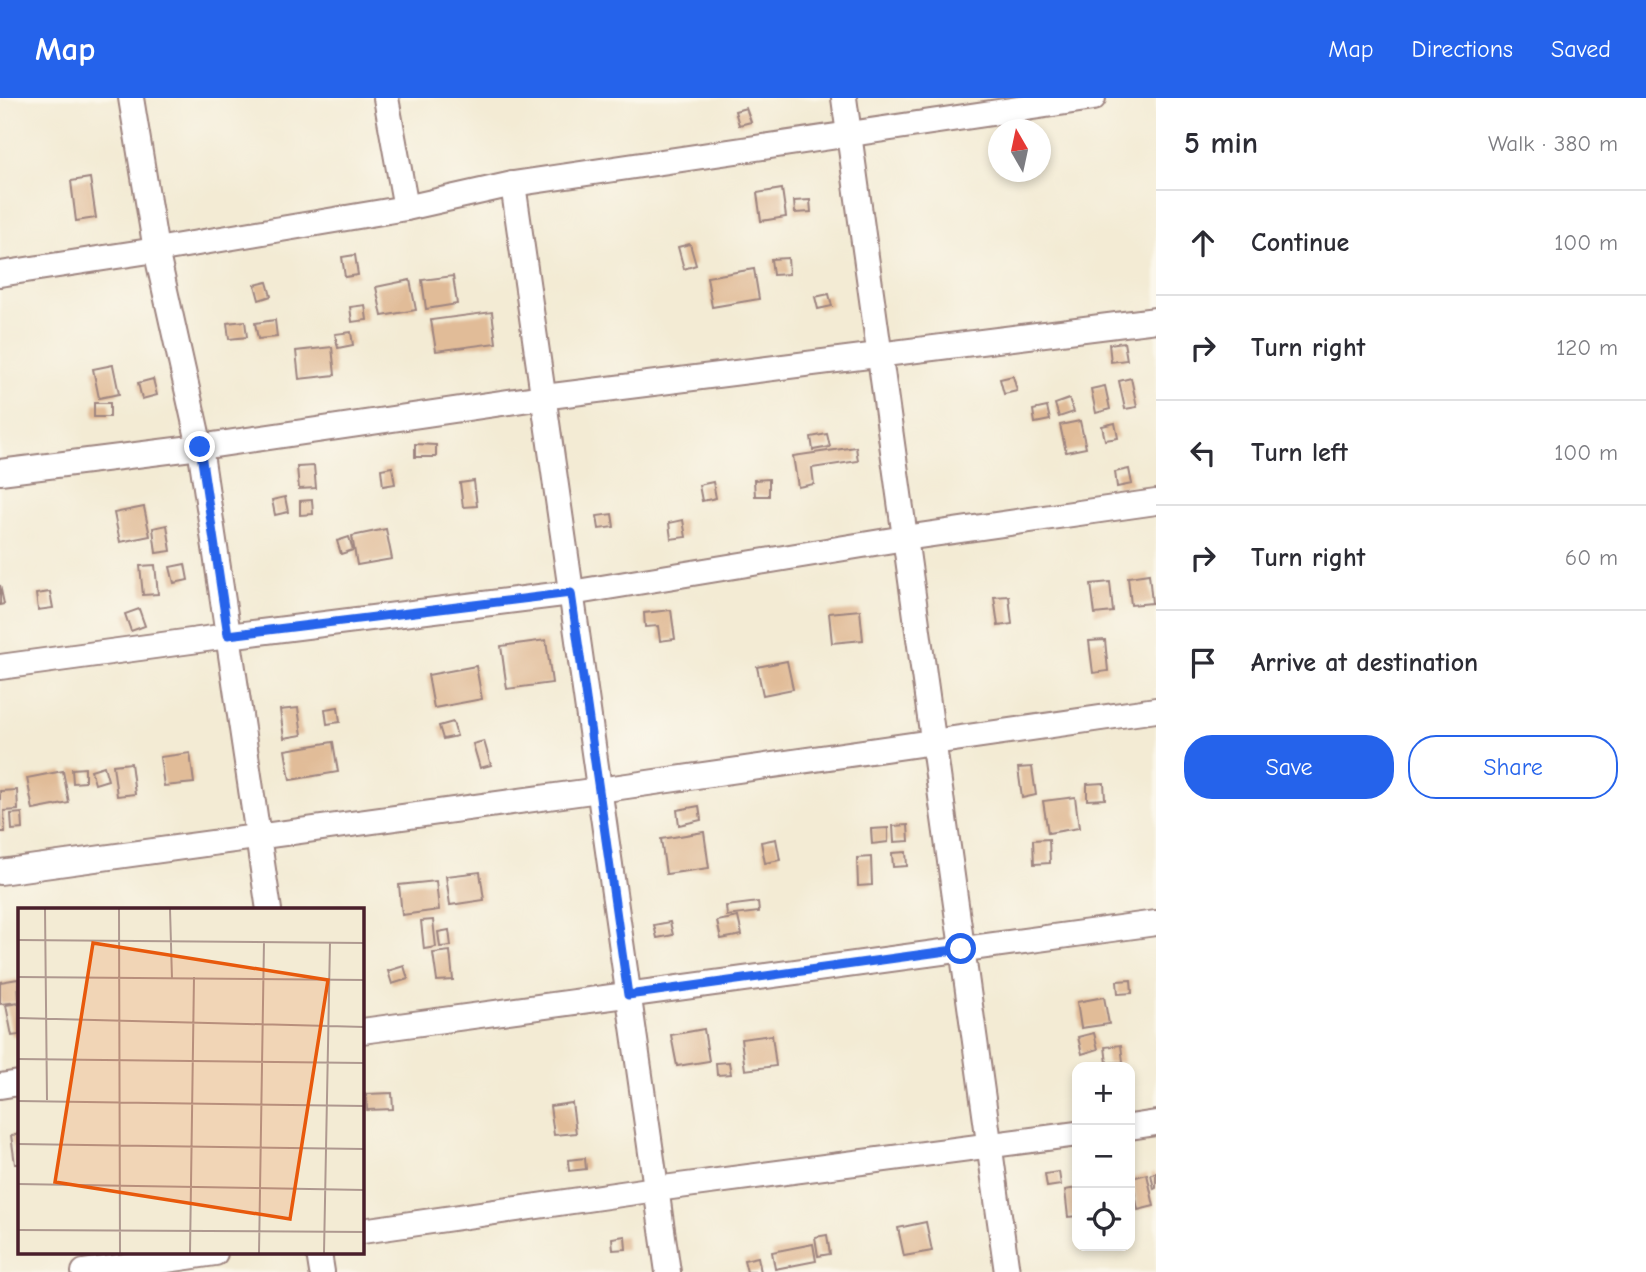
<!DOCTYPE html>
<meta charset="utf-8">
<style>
body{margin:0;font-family:"Comic Neue",sans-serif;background:#f2f2f3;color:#2b2b33}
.controls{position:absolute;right:21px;bottom:21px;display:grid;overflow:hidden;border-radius:14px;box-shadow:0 4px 10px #0003}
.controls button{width:63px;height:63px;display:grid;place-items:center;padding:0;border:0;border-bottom:2px solid #e1e1e2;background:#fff;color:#2b2b33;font:35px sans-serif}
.compass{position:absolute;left:988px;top:21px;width:63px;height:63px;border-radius:50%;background:#fff;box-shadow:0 4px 10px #0003;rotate:351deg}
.stop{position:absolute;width:21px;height:21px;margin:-16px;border:5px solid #2563eb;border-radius:50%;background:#fff}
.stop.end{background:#2563eb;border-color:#fff;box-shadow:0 2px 7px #0008}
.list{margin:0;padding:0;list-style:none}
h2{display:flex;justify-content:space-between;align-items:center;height:91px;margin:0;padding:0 28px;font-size:30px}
h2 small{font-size:23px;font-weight:400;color:#7c7c81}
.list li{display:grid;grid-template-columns:46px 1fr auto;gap:21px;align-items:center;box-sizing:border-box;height:105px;padding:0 28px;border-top:2px solid #e1e1e2}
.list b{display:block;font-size:26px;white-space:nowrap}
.list em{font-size:23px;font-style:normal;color:#7c7c81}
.actions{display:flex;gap:14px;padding:21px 28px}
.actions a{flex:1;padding:16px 0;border:2px solid #2563eb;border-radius:28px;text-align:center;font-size:24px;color:#2563eb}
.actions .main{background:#2563eb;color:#fff}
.icon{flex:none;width:38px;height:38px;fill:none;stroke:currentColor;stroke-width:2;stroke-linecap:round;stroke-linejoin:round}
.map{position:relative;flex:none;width:1156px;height:1174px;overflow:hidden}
header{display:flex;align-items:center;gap:42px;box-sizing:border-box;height:98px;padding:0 35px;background:#2563eb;color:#fff}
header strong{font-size:33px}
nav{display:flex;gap:38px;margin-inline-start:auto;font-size:24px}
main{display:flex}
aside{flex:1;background:#fff}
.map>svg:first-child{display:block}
</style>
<header>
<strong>Map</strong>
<nav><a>Map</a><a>Directions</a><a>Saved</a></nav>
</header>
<main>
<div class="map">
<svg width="1156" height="1174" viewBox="0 0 1156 1174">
<rect width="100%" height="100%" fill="#fbf7ec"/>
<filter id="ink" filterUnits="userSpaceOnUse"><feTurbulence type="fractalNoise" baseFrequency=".0143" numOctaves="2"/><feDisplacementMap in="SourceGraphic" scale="14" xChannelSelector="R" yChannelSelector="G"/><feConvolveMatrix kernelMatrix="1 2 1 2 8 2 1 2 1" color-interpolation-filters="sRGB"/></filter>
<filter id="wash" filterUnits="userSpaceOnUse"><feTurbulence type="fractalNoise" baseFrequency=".00686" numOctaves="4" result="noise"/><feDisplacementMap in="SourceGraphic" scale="28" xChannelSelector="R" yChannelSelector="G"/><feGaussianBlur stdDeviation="1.57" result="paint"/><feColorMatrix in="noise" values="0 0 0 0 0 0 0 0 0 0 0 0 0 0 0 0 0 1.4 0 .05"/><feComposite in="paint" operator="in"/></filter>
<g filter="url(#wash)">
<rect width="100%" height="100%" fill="#f3ebd4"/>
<g id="blocks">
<g fill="#e1bc98">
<path d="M746 10 751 24 739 27 735 13Z"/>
<path d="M90 80 96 120 76 123 71 83Z"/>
<path d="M782 91 786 119 761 123 757 95Z"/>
<path d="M810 102 811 114 795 115 794 103Z"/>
<path d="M690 146 696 167 684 171 678 149Z"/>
<path d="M355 157 358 177 345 179 342 159Z"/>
<path d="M788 160 789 176 773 177 771 161Z"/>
<path d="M754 171 759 201 712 209 707 179Z"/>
<path d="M453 178 457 206 426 211 422 182Z"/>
<path d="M410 182 416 212 382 218 376 189Z"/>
<path d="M267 184 271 198 259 202 255 187Z"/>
<path d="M829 196 832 208 818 211 815 199Z"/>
<path d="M365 207 367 222 352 224 350 209Z"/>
<path d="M492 214 496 245 436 253 431 222Z"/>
<path d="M275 222 277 239 258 241 255 225Z"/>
<path d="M245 223 247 239 229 241 227 225Z"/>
<path d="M351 234 353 247 338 250 335 236Z"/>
<path d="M1124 244 1127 262 1111 264 1109 246Z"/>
<path d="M332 249 335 277 299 281 296 253Z"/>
<path d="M113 267 119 296 99 300 93 271Z"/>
<path d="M1013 278 1017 293 1004 296 1000 281Z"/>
<path d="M1131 280 1137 309 1125 311 1119 283Z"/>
<path d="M153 281 157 297 142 301 138 285Z"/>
<path d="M1105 288 1110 311 1096 315 1091 291Z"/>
<path d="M1069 301 1074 314 1059 319 1055 306Z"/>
<rect x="94" y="305" width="16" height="14"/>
<path d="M1047 309 1050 322 1035 325 1033 312Z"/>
<path d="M1080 323 1086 350 1066 354 1060 327Z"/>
<path d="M1115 325 1118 340 1105 342 1102 328Z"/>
<path d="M827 336 830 349 813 352 811 339Z"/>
<path d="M415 346 436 347V359H415Z"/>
<path d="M856 349 858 363 812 370 814 386 798 389 793 358Z"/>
<path d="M314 368 316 390 299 391 297 369Z"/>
<path d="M392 369 395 386 383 388 381 371Z"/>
<path d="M1129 371 1132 386 1117 389 1115 374Z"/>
<path d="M769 381V398H755L754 382Z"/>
<path d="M474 383 477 408 463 409 460 385Z"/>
<path d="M713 384 716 400 702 403 699 387Z"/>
<path d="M285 399 288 414 275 417 272 402Z"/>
<path d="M312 402 313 416 300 417V403Z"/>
<path d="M144 409 150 438 120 444 114 415Z"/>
<path d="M612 416 614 429 599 431 597 418Z"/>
<path d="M683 422 686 439 671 441 669 425Z"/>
<path d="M167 427 171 453 156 455 153 430Z"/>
<path d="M386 431 392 461 357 467 352 438Z"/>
<path d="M349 439 353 452 341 456 337 443Z"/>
<path d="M185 466 188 482 174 485 170 469Z"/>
<path d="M155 467 158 496 143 497 140 468Z"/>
<path d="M1149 476 1152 505 1131 507 1128 479Z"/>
<path d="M1110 484 1113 514 1095 516 1091 486Z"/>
<path d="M0 487 4 506 0 507Z"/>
<path d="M50 494 53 510 38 512 36 496Z"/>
<path d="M1009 498 1012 526 998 528 994 499Z"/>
<path d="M139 511 145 528 131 533 125 516Z"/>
<path d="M671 512 675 541 660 543 658 528 645 529 644 515Z"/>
<path d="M860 512 863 542 832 545 829 515Z"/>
<path d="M546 542 552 585 507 591 501 548Z"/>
<path d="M1105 542 1108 573 1093 575 1089 543Z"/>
<path d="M787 563 793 591 763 597 757 569Z"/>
<path d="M476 568 482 601 434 610 428 577Z"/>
<path d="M338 609 340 624 327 626 325 611Z"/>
<path d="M298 610 302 637 284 640 280 612Z"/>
<path d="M453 624 457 638 443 641 439 628Z"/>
<path d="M484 643 491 667 480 670 473 646Z"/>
<path d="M333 644 338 674 290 682 285 652Z"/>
<path d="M190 655 194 685 164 688 160 659Z"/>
<path d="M131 665 135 696 117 698 113 667Z"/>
<path d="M104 668 108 682 95 686 91 672Z"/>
<path d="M1032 669 1036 697 1022 700 1018 670Z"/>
<path d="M85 670V684L73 685 72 671Z"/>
<path d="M63 673 69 705 33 712 27 680Z"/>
<path d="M1104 685 1105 701 1087 702V686Z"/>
<path d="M17 692 18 712 4 713 5 734H0V693Z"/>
<path d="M1075 699 1079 730 1048 735 1043 703Z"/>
<path d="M699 708 701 722 679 727 677 712Z"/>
<path d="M22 715 23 731 12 732 11 716Z"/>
<path d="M908 727 909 743 894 744 893 728Z"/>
<path d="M888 730V744L872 746 871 731Z"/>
<path d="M704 734 709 770 666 776 661 741Z"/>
<path d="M776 741 780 762 765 765 761 744Z"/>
<path d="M1049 741 1050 765 1034 766 1033 742Z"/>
<path d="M906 754 907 768 893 769 892 755Z"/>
<path d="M871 759 872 787 858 788 857 760Z"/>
<path d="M480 774 484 802 450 807 446 778Z"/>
<path d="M436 783 439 812 402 817 399 787Z"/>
<path d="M758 804 759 814 727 818 726 808Z"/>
<path d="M738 819 742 837 721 841 717 823Z"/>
<path d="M433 822 436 849 424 851 421 823Z"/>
<path d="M670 824 673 837 657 840 654 827Z"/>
<path d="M449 832 451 848 440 849 438 834Z"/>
<path d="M450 853 453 882 437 883 433 855Z"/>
<path d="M404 868 408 881 392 886 388 873Z"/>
<path d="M18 881 19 904 0 906V884Z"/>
<path d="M1131 882 1132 895 1118 896 1117 883Z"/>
<path d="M1104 899 1109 926 1081 930 1077 904Z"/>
<path d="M19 905V937L12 938 6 907Z"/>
<path d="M704 931 709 963 677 968 671 937Z"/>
<path d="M1094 935 1098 951 1082 956 1078 939Z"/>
<path d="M772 937 776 968 745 972 741 941Z"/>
<path d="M1121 947 1123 964 1107 965 1105 949Z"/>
<path d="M729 964 731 976 717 977 716 965Z"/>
<path d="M392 995 393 1011 367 1012 366 996Z"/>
<path d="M572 1005 576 1035 554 1037 550 1008Z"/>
<path d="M19 1036V1066H15L11 1037Z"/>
<path d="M585 1060 586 1071 569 1073 568 1062Z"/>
<path d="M1059 1074 1061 1087 1047 1089 1045 1076Z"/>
<path d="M1156 1075V1090L1154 1091 1151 1076Z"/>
<path d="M1147 1076 1154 1108 1138 1112 1132 1080Z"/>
<path d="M1077 1090V1118L1068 1119 1065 1092Z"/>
<path d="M926 1124 932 1153 904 1158 898 1130Z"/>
<path d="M827 1137 830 1156 818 1158 815 1139Z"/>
<path d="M625 1138 626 1151 613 1152 612 1140Z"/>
<path d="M813 1146 816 1163 775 1171 772 1154Z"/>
<path d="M758 1159 761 1174H747L744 1162Z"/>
</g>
</g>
</g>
<g filter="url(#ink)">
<use href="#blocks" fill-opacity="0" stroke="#9e8580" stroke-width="2"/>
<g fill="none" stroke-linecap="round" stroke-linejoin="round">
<defs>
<g id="minor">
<path d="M131 0 156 152 200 349 269 812"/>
<path d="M386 0 406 110"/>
<path d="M844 0 1007 1174"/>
<path d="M513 86 668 1174"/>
<path d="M0 176 156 152 406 110 513 86 1093 0"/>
<path d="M0 374 200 349 543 299 1156 222"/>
<path d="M0 569 228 538 571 495 905 440 1156 404"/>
<path d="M0 774 599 692 1156 612"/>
<path d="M362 933 1156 825"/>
<path d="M0 988 19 985"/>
<path d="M1130 1029 1156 1025"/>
<path d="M362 1133 656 1091 1077 1036"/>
<path d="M319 1155 322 1174"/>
<path d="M84 1174 215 1155"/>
</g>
</defs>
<use href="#minor" stroke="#9e8580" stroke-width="28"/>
<use href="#minor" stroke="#fff" stroke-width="24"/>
</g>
</g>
<g fill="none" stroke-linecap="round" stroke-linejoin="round" filter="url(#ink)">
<path stroke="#2563eb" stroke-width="9" d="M200 349 228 537 571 495 628 897 961 851"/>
</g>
<g transform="translate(18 810)">
<rect width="346" height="346" fill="#f3ebd4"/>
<path fill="none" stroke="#af9990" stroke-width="2" d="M27 1 29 192M101 1 102 345M152 1 154 71M0 32 347 35M0 69 347 72M0 110 347 119M0 151 347 155M0 193 347 198M0 236 347 241M0 276 347 282M0 322 347 324M172 345 176 69M241 345 246 33M306 345 312 34"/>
<path fill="#e8590c" fill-opacity="0.15" stroke="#e8590c" stroke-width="3.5" d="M75 35 310 72 272 311 37 274Z"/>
<rect width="346" height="346" fill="none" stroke="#4a1f2b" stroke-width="3.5"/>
</g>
</svg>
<div class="controls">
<button>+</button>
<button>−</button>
<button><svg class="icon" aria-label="locate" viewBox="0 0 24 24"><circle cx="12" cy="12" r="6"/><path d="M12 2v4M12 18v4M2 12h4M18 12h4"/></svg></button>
</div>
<svg class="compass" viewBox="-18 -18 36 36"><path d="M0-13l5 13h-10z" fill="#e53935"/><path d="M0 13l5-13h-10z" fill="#7c7c81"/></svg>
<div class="stop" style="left:961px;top:851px"></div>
<div class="stop end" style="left:200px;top:349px"></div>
</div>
<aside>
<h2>5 min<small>Walk · 380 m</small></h2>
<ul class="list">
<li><svg class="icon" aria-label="ahead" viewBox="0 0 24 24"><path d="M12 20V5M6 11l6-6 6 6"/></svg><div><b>Continue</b></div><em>100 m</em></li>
<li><svg class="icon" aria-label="right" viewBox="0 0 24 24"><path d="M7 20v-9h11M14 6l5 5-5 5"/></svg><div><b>Turn right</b></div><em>120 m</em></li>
<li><svg class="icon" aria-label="left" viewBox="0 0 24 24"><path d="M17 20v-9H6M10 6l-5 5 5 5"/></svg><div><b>Turn left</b></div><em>100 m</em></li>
<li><svg class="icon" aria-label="right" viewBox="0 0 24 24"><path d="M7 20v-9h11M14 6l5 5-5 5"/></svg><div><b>Turn right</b></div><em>60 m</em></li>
<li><svg class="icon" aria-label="arrive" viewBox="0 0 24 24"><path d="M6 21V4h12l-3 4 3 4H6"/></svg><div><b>Arrive at destination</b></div></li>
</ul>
<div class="actions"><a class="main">Save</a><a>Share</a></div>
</aside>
</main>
